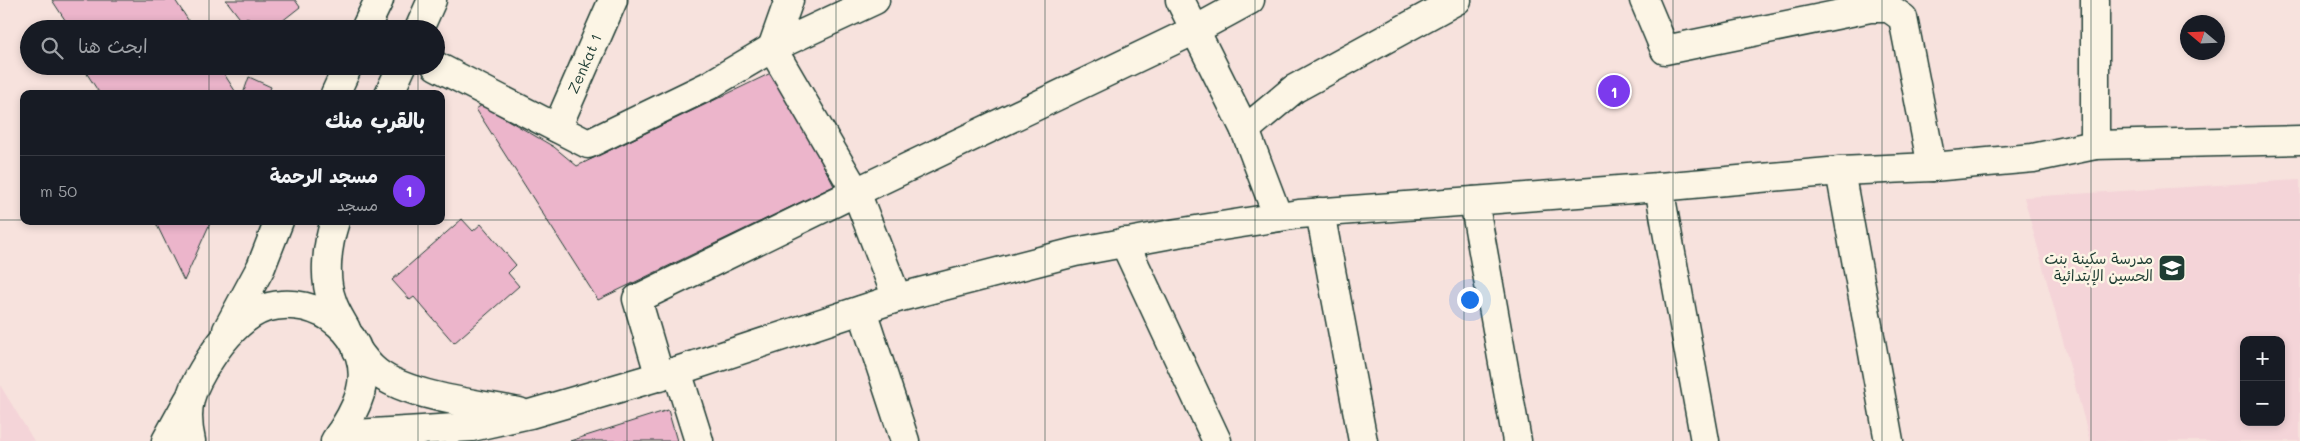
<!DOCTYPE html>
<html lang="ar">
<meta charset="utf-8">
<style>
body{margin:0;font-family:Mali,"Playpen Sans Arabic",sans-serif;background:#242831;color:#f1f3f6;direction:rtl}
.controls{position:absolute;right:15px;bottom:15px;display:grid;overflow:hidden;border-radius:10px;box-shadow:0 2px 8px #0003}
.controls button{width:45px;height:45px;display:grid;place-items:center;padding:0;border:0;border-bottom:1px solid #363941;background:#171b24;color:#f1f3f6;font:25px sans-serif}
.compass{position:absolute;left:2180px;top:15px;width:45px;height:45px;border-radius:50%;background:#171b24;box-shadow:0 2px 8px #0003;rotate:289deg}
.you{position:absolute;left:1469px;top:299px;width:18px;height:18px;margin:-12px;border:4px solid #fff;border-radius:50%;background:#1a73e8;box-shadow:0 0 0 8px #1a73e833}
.badge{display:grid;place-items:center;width:32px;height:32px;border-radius:50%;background:#7c3aed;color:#fff;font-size:16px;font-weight:700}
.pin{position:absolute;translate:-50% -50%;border:2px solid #fff;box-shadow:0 1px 5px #0006}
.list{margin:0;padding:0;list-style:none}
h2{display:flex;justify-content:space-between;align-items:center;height:65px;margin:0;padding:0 20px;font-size:21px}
h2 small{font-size:16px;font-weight:400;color:#9ea1a6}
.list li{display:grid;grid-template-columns:32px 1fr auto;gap:15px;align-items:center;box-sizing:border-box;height:70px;padding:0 20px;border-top:1px solid #363941}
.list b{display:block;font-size:19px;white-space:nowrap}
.list p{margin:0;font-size:16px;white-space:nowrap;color:#9ea1a6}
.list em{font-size:16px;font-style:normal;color:#9ea1a6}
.icon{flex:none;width:28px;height:28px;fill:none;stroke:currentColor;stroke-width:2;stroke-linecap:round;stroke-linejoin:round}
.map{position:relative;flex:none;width:2300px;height:441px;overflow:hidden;direction:ltr}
.search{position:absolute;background:#171b24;box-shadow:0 2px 8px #0003;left:20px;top:20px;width:425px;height:55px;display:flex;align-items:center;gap:12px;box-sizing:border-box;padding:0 18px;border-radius:28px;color:#9ea1a6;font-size:19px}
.panel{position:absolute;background:#171b24;box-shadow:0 2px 8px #0003;left:20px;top:90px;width:425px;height:135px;border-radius:10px;direction:rtl}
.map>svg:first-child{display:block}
</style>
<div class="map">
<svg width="2300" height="441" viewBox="0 0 2300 441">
<rect width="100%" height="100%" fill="#f7e2dd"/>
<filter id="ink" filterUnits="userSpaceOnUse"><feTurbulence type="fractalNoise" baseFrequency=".02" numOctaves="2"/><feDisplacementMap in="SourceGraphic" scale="10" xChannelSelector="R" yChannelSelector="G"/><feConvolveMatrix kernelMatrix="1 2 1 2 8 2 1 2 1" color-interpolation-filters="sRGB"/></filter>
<g filter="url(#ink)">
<g fill="#f4d4d8" fill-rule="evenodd">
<path d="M2300 180V441H2090L2024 197ZM2244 340H2281V422H2244Z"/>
<path d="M0 385 34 441H0Z"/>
</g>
<g fill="#ecb5cb" stroke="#1f3d34">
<path d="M52 0H175L194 29H71Z"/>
<path d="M226 0H295L300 7 272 29H266L258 20 253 24 247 17 242 21Z"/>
<path d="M82 66H219L237 94H100Z"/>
<path d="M775 71 834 186 598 300 476 109 482 105 554 147 577 166Z"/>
<path d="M249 77 271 87 268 94H243Z"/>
<path d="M462 219 473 231 481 224 516 265 508 273 519 286 454 343 414 297 410 300 392 280Z"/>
<path d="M155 221H211L184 281Z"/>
<path d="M668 410 677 441H570Z"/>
</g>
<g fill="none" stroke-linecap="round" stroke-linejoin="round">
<defs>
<g id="minor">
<path d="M789 0 772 48 856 192 1195 30 1250 0"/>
<path d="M1180 0 1245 130 1278 217"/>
<path d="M1644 0 1665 50 1870 8H1889L1903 18 1932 167"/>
<path d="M2095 0V145"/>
<path d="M436 66 588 144 708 86 772 48 875 0"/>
<path id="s1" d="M557 128 613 0"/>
<path d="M1245 130 1294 89 1457 0"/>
<path d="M1840 171 1889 441"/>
<path d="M1659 187 1705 441"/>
<path d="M1474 201 1517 441"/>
<path d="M1320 212 1363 441"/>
<path d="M1124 242 1217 441"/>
<path d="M862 310 905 441"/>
<path d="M357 350C362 356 366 362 372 368 400 396 479 404 519 412"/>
<path d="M677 371 699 441"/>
<path d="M660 377 637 299 856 192 897 298"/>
<path d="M339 435 472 427 530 414 677 371 897 298 1075 252 1177 233 1299 214 1659 187 1840 171 1932 167 2033 158 2095 145 2300 140"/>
</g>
<g id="major">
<path d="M365 29 379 0"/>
<path d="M419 29 432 0"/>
<path d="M335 94 348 66"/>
<path d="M389 94 402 66"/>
<path d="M335 221C327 246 323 277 332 301 335 311 341 320 346 329"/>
<path d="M227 330 261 267 279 221"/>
<path d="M166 441 188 401"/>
<path d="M191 441C183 406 191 388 210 359 222 340 243 315 265 308 318 292 376 337 360 394 355 411 345 427 335 441"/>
</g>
</defs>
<use href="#minor" stroke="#1f3d34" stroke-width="31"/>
<use href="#major" stroke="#1f3d34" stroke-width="31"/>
<use href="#minor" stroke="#fcf5e5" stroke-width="28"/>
<use href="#major" stroke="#fcf5e5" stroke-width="28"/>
</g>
</g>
<path fill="none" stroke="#1f3d34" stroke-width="1" stroke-opacity="0.55" d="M209 0V29M418 0V29M627 0V441M836 0V441M1045 0V441M1255 0V441M1464 0V441M1673 0V441M1882 0V441M2091 0V441M209 66V94M418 66V94M0 220H24M441 220H2300M209 221V441M418 221V441"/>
<defs>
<symbol id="school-square" viewBox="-11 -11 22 22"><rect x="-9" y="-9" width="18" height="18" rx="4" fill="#1f3d34" stroke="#fcf5e5"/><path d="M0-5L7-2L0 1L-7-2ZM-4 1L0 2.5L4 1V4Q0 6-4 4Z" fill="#fff"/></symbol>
</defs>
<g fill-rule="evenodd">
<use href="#school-square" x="2156" y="252" width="32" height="32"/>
</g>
<g text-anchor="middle" stroke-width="5" stroke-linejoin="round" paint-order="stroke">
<g font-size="15" fill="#1f3d34" stroke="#fcf5e5">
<text dy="5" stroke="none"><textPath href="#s1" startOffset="70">Zenkat 1</textPath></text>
</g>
<g font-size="15" fill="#1f3d34" stroke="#fcf5e5" text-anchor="end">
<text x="2153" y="264">مدرسة سكينة بنت<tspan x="2153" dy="17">الحسين الإبتدائية</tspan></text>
</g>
</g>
</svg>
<div class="controls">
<button>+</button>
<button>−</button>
</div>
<svg class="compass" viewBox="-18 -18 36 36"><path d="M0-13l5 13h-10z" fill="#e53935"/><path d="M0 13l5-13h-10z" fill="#9ea1a6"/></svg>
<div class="you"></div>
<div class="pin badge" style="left:1614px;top:91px">1</div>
<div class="search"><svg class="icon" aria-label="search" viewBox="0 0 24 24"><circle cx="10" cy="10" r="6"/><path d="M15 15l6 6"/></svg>ابحث هنا</div>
<section class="panel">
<h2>بالقرب منك<small></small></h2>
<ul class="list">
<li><span class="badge">1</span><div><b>مسجد الرحمة</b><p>مسجد</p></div><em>50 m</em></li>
</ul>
</section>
</div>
